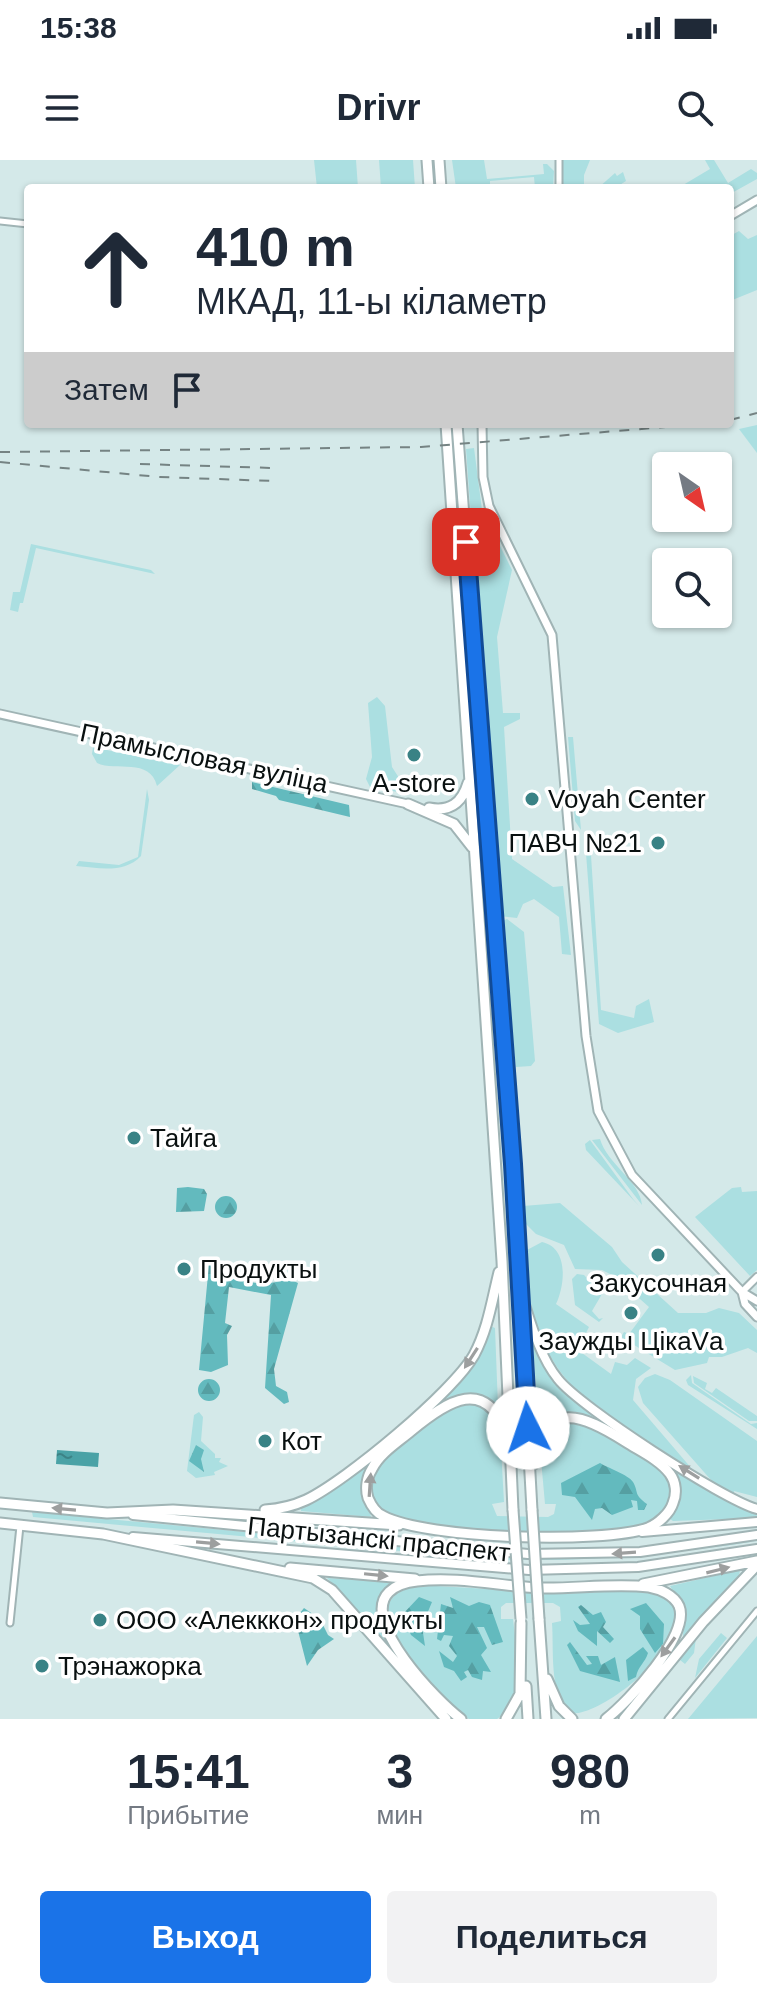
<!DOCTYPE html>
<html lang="ru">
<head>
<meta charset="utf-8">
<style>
  body { margin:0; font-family:Arial,sans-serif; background:#f2f2f3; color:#1f2937; height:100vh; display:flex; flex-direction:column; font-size:30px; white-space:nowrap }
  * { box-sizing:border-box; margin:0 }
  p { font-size:26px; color:#747a83 }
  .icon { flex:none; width:44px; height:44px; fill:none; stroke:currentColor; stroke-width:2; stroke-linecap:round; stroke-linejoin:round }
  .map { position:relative; height:1559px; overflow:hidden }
  .panel { display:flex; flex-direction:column; background:#fff; flex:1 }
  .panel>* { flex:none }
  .guide { position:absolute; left:24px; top:24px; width:710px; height:244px; border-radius:8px; box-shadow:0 2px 6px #0004; background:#fff; color:#1f2937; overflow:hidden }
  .needle { width:52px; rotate:146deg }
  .fabs { position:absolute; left:652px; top:292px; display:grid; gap:16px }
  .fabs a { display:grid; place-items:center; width:80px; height:80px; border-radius:8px; background:#fff; box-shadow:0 2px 6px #0004; font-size:40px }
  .pin { position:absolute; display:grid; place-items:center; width:68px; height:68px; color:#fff; margin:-34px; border-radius:16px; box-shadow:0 4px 12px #0006 }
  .me { position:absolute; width:88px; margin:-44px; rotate:356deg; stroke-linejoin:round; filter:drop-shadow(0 0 6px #0008) }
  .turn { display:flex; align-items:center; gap:28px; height:168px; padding:0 40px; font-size:36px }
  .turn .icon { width:104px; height:104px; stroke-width:2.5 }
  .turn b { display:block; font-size:56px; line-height:68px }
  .then { display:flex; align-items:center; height:76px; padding:0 40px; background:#0003; gap:16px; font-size:30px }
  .eta { display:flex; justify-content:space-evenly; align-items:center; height:136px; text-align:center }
  .eta b { font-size:48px; font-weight:600; line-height:56px }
  .button { display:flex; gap:16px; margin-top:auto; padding:16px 40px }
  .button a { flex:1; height:92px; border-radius:8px; background:#1a73e8; color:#fff; font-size:32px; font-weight:600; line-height:92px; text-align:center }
  .button a+a { background:#f2f2f3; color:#1f2937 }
  .status { display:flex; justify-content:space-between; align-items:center; height:56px; padding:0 40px; background:#fff; direction:ltr }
  .status svg { height:22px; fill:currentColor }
  header { display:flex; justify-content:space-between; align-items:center; height:104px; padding:0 40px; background:#fff; font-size:36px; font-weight:600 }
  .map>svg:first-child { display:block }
  .green { fill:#abdfe1 }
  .forest { fill:url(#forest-firs) }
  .water { fill:url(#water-ripples) }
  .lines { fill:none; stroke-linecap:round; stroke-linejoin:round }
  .minor-casing { stroke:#a0b4b5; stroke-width:9 }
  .tertiary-casing { stroke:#a0b4b5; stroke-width:10 }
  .secondary-casing { stroke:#a0b4b5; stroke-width:11 }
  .primary-casing { stroke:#a0b4b5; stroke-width:12 }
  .trunk-casing { stroke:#a0b4b5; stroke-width:13 }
  .minor { stroke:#fff; stroke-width:5 }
  .tertiary { stroke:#fff; stroke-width:6 }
  .secondary { stroke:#fff; stroke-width:7 }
  .primary { stroke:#fff; stroke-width:8 }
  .trunk { stroke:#fff; stroke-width:9 }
  .rail { stroke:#758383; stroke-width:2; stroke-dasharray:10 10; stroke-linecap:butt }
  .trunk-bridge-casing { stroke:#a0b4b5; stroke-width:13; stroke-linecap:butt }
  .trunk-bridge { stroke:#fff; stroke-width:9 }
  .oneway { fill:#9d9f9f }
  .route-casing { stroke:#114b97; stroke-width:20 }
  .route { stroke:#1a73e8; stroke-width:14 }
  .poi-dot { fill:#398285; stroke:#fff; stroke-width:3 }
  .labels { text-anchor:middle; stroke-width:7; stroke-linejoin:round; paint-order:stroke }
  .street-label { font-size:26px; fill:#091010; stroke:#fff }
  .poi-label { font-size:26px; fill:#091010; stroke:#fff; text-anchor:start }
</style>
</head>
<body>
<div class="status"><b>15:38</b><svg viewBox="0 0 49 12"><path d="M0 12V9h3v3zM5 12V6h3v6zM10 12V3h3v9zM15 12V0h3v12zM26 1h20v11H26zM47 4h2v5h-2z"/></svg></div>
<header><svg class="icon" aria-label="menu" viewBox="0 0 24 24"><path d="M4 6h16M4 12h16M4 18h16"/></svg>Drivr<svg class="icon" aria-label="search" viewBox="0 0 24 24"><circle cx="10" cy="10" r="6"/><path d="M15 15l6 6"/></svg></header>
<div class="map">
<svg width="757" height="1559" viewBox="0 0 757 1559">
  <defs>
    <pattern id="forest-firs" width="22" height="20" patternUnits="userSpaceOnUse" patternTransform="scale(2)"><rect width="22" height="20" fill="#63babe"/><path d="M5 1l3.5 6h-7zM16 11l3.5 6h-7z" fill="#559fa2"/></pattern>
    <pattern id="water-ripples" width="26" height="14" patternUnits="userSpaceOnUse" patternTransform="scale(2)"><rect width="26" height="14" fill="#4aa2a6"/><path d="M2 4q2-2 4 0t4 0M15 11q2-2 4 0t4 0" fill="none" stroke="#3c8386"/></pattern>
  </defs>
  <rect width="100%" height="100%" fill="#d4e9e9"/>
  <path class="green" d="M314,0H356L358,28H317Z
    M379,0H413L415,28H381Z
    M452,0H484L487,19L544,14L543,4H547L554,11L553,28H535L534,17L490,21V28H456Z
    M563,0H590L584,15V28H560Z
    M705,0H714L728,23L751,9L757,13V19L730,34V28H678L710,9Z
    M623,12L626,21L615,28H598L615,13L617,16Z
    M739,71L748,79L757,75V130L730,141V76Z
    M757,265V293L739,269Z
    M474,288L482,350L512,410L497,477L503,553H520V559L504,567L512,699L553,727L563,726L571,795L562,794L559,757L534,739L523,744L517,758L500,756L466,289Z
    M31,384L151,410L155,414L36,388L23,443H20L18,452L10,450L13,432H20Z
    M377,537L385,546L392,607L401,621L398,632L370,627L366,619L372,597L368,543Z
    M568,577H573L581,670L575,661Z
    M93,587L172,604L180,605L157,626C150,597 116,612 97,603L92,594Z
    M147,629L149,640L141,696C124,714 99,708 76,706L79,701L119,705L138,697Z
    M585,680H590L601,850L634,858L636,846L649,839L654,862L618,873L599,864Z
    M507,759L524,772L535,901L531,906L516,907L515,900L500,762Z
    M600,979C607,1004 640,1021 642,1045L592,980Z
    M590,980L633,1039L639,1046L586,990L585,984Z
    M741,1027L742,1032L757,1031V1110L750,1116L695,1057L732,1028Z
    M560,1043L612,1087L622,1102L678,1153H706L719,1148L739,1153L757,1170V1193L748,1188L722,1197H709L707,1203L675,1210L621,1177L624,1172L629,1174L649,1147L614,1116L602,1110L575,1109L564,1085L536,1074L524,1062L523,1046Z
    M542,1082C569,1088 565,1125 556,1144L589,1167L579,1187L582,1193L611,1214L615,1202L627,1205L635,1198L651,1208L636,1219L633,1240L692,1309C622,1265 559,1242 534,1157C529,1137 523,1110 527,1090Z
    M577,1114L584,1115L602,1134L592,1151L599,1159L603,1158L599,1162L575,1145L572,1119Z
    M490,1166L495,1168L498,1247C487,1242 478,1233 464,1234C440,1235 370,1292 364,1315C360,1333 368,1343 371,1357L301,1351V1347L348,1319L439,1240Z
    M533,1186H537L550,1215L577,1243L725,1338L757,1353V1358L673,1361L670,1359L681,1334L674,1310L595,1258L564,1253L542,1269L539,1267Z
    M655,1214L670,1220L757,1281V1337L734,1331V1338L719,1329L643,1243L638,1227L645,1218Z
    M691,1215L692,1223L751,1264L757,1263V1269L688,1225L686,1220Z
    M693,1216L707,1223L705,1229L712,1233L716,1228L757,1256V1261H749L694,1223Z
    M469,1241L486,1247L500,1271L504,1342L492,1344L497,1356L548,1357L554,1354L556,1344H545L540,1288L549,1273L568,1261H585L660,1307C677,1324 674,1349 652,1362C623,1380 416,1373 386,1355C368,1344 367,1325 377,1308C396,1278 436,1252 469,1241Z
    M199,1252L203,1257L201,1281L215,1294V1298H221L219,1302L228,1306L214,1312L215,1315L196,1318L187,1311L194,1255Z
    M32,1352L504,1396L553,1398L757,1381C666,1395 580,1403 488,1399L33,1357Z
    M740,1410L739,1416L622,1559H618L683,1477L684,1449L670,1426Z
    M327,1418L404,1422L379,1442C376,1459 378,1467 387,1483L455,1559Z
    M419,1425L543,1432L644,1430L666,1437L677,1453C674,1463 673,1475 669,1483C658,1506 596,1559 568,1553C549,1530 554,1491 552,1463L561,1461L560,1447L553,1443H506L501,1447V1459H513L518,1501L516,1535L506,1552L497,1559H469L451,1545L393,1480L384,1454C391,1435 399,1429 419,1425Z
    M721,1473L727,1478L695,1518L699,1499Z
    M757,1476V1558L688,1559Z
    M696,1478L694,1493L685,1504L680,1500L648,1539L643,1538Z"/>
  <path class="forest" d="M252,622L349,645L350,657L279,640L276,636L252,629Z
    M188,1027L204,1029L207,1034L204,1051L176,1052L177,1028Z
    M215 1047a11 11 0 1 1 22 0a11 11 0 1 1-22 0Z
    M216,1100L221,1103L219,1113C243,1121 264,1129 287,1118L298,1123L274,1209L276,1226L287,1232L289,1242L284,1244L265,1228L271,1135L229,1127L225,1163L232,1166L227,1175L228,1205L211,1212L199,1210L209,1104Z
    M198 1230a11 11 0 1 1 22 0a11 11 0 1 1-22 0Z
    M196,1285L204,1290L201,1299L204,1312L189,1301Z
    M600,1303C606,1307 629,1315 633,1322C639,1332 633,1334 647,1344L644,1350H638L637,1341L631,1340L633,1347L612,1355L602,1348L595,1349L592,1360L575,1337L562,1335L561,1323Z
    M419,1437L432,1442L422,1466L425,1486L411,1475L402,1455Z
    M450,1437L469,1446L479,1442L490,1445L503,1482L492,1485L484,1467H477L487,1488L481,1495L491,1512L483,1511L482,1520L472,1517L468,1510L464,1512L467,1517L461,1521L454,1511L444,1507L439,1491L453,1502L457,1496L449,1486L453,1476L444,1475L441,1481L437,1479L441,1444L453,1448Z
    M646,1443L664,1464L663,1484L655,1493L640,1469V1456L630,1449Z
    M581,1445L593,1455L601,1452L606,1462L603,1467L614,1479L610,1483L597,1471V1486L578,1471L573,1460L580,1465L590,1464L578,1447Z
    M304,1448L320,1459L328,1475L334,1479L318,1490L307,1506L295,1459Z
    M570,1482L587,1505L592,1504L586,1496H598L601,1505L615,1497L620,1522L580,1511L567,1485Z
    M643,1487L648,1493C645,1503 638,1506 636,1517L628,1521L626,1500Z"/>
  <path class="water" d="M57,1290L99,1293L98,1307L56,1304Z"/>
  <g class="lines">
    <g class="minor-casing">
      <path id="minor" d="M559,28V0
        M0,61L28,64
        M10,1463L20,1366
        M668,1559L757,1451"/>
    </g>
    <g class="tertiary-casing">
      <path id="tertiary" d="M742,1132L757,1117"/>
    </g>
    <g class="secondary-casing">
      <path id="secondary" d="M730,56L757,40
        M482,264L483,317L489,346L552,475L586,876L598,951L632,1015L742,1132L757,1141
        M0,554L408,644
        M742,1132L745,1144L757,1157"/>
    </g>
    <g class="primary-casing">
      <path id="primary" d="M522,1135C531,1163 539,1195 558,1219C580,1247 722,1339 757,1349
        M133,1355L528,1394L640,1392L757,1375
        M642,1372L757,1362
        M133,1377L529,1410L638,1407L757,1389"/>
    </g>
    <g class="trunk-casing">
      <path id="trunk" d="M427,0L429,28
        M439,0L441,28
        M446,264L502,1101L513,1350
        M457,264L513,1004L532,1350
        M408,644L454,664L472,687
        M429,648C450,652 462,643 468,623
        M508,1278C487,1214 447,1241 411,1271C398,1282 380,1293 372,1309C367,1317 365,1328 368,1338C371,1345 376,1353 383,1356C426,1379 602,1384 648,1368C658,1364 670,1353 673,1343C677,1334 676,1322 670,1314C660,1300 640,1291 626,1282C584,1255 545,1237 534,1304
        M0,1343L107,1353L173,1350L399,1365
        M265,1350C279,1349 293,1346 306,1340C346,1321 453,1232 474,1195C488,1169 492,1140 499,1112
        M0,1363L103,1374L313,1418L332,1430L446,1559
        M290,1408L415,1419
        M643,1424L757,1401
        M539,1459L546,1559
        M547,1519L559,1546L572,1559
        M526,1526L528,1559
        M461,1559C437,1541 359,1461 389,1432C396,1425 408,1422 417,1421C456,1416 500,1426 539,1428C575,1429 613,1423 649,1427C660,1429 674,1435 679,1446C691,1475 628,1542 606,1559
        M506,1559L520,1534L521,1463
        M624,1559L703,1462L757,1405"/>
    </g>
    <use href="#minor" class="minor"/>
    <use href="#tertiary" class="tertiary"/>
    <use href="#secondary" class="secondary"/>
    <use href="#primary" class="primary"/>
    <use href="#trunk" class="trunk"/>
    <path class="rail" d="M730,260L757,253
      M0,292L421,287L702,264
      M0,302L159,317L273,321
      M140,304L274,308"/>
    <g class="trunk-bridge-casing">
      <path id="trunk-bridge" d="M513,1350L521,1459
        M532,1350L539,1459"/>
    </g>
    <use href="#trunk-bridge" class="trunk-bridge"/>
  </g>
  <defs><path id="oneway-solid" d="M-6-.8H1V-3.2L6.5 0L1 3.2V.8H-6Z" transform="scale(2)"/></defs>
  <g class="oneway">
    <use href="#oneway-solid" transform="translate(471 1198) rotate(123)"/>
    <use href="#oneway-solid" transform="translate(689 1312) rotate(-148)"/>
    <use href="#oneway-solid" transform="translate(370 1325) rotate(-86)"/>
    <use href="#oneway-solid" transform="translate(64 1349) rotate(-175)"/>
    <use href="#oneway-solid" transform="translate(208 1383) rotate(5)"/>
    <use href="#oneway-solid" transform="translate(624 1393) rotate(176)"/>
    <use href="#oneway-solid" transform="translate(718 1410) rotate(-14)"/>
    <use href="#oneway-solid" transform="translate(376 1415) rotate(6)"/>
    <use href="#oneway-solid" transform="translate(668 1487) rotate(126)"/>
  </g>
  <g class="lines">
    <g class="route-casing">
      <path id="route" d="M466,382L513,1004L528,1268"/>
    </g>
    <use href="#route" class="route"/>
  </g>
  <g class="poi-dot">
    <circle cx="414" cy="595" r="8"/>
    <circle cx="532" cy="639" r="8"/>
    <circle cx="658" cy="683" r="8"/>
    <circle cx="134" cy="978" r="8"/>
    <circle cx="658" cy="1095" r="8"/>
    <circle cx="184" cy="1109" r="8"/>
    <circle cx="631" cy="1153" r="8"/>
    <circle cx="265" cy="1281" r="8"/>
    <circle cx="100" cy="1460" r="8"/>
    <circle cx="42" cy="1506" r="8"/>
  </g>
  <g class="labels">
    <g class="street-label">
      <text transform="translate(204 598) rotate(12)" y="9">Прамысловая вуліца</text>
      <text transform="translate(379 1379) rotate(6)" y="9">Партызанскі праспект</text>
    </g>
    <g class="poi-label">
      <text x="414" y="632" text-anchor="middle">А-store</text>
      <text x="548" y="648">Voyah Center</text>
      <text x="642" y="692" text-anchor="end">ПАВЧ №21</text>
      <text x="150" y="987">Тайга</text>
      <text x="200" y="1118">Продукты</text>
      <text x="658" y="1132" text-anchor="middle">Закусочная</text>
      <text x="631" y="1190" text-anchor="middle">Заужды ЦікаVа</text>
      <text x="281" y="1290">Кот</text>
      <text x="116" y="1469">ООО «Алекккон» продукты</text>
      <text x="58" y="1515">Трэнажорка</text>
    </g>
  </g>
</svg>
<div class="fabs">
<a><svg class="needle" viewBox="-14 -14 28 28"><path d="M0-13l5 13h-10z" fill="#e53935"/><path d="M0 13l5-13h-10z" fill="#747a83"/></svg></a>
<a><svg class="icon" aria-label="search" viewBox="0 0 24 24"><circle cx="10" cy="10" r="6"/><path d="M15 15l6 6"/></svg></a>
</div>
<div class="pin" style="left:466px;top:382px;background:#d93025"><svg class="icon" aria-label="arrive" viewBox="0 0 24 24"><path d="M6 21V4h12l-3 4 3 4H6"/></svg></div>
<svg class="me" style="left:528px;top:1268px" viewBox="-20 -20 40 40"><circle r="19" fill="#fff"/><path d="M0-13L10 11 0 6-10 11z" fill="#1a73e8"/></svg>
<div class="guide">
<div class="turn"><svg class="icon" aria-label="ahead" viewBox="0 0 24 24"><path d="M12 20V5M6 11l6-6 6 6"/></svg><div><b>410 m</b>МКАД, 11-ы кіламетр</div></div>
<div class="then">Затем<svg class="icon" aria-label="arrive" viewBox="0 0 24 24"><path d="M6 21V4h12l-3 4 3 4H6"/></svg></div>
</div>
</div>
<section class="panel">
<div class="eta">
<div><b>15:41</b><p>Прибытие</p></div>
<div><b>3</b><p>мин</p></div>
<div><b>980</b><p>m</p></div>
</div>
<div class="button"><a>Выход</a><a>Поделиться</a></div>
</section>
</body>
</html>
